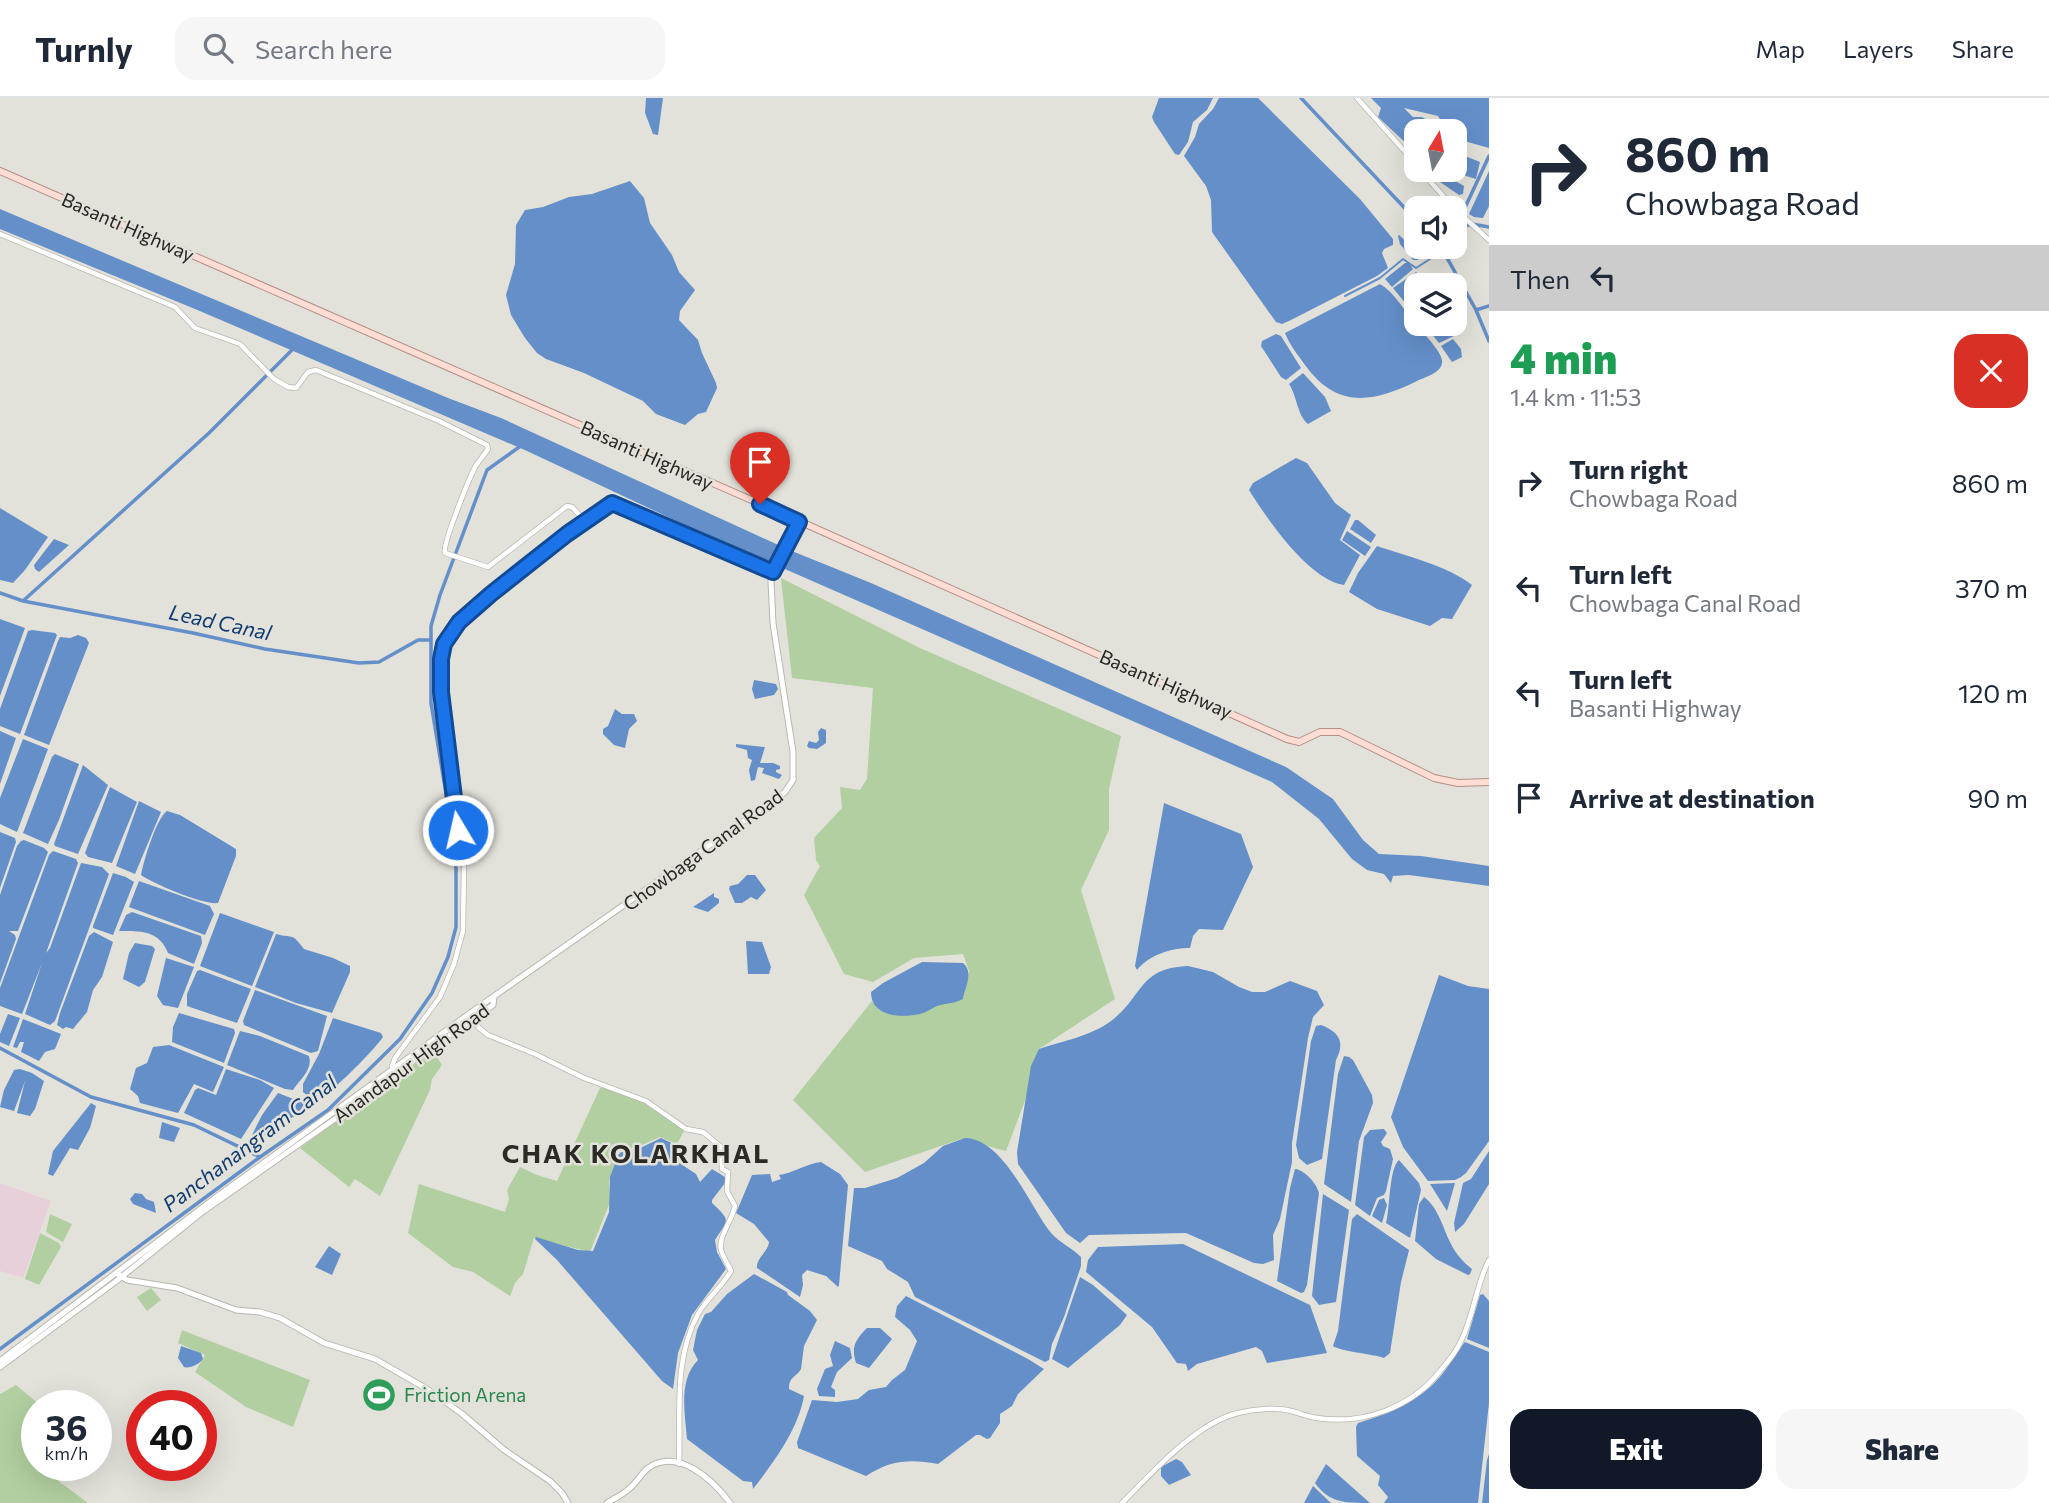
<!DOCTYPE html>
<html lang="en">
<head>
<meta charset="utf-8">
<style>
  body { margin:0; font-family:Commissioner,sans-serif; background:#f6f6f7; color:#1f2937; height:100vh; display:flex; flex-direction:column; font-size:26px; white-space:nowrap }
  * { box-sizing:border-box; margin:0 }
  p { font-size:23px; color:#747a83 }
  .icon { flex:none; width:38px; height:38px; fill:none; stroke:currentColor; stroke-width:2; stroke-linecap:round; stroke-linejoin:round }
  .map { position:relative; flex:1; overflow:hidden }
  .sheet { display:flex; flex-direction:column; background:#fff; width:560px }
  .sheet>* { flex:none }
  .hud { background:#fff; color:#1f2937; overflow:hidden }
  .needle { width:46px; rotate:10deg }
  .buttons { position:absolute; left:1404px; top:21px; display:grid; gap:14px }
  .buttons a { display:grid; place-items:center; width:63px; height:63px; border-radius:14px; background:#fff; box-shadow:0 7px 28px #0002; font-size:35px }
  .speed { position:absolute; left:21px; top:1292px; display:flex; gap:14px; font-size:35px; font-weight:700; text-align:center }
  .speed>* { display:grid; place-content:center; width:91px; height:91px; border-radius:50%; background:#fff; box-shadow:0 7px 28px #0002; line-height:1 }
  .speed small { font-size:18px; font-weight:400 }
  .speed .limit { border:10px solid #d22; background:#fff; color:#111 }
  .pin { position:absolute; display:grid; place-items:center; width:60px; height:60px; color:#fff; margin:-72px -30px; border-radius:50% 50% 50% 0; rotate:-45deg; box-shadow:0 0 7px #0007 }
  .pin .icon { rotate:45deg }
  .me { position:absolute; width:77px; margin:-38px; rotate:351deg; stroke-linejoin:round; filter:drop-shadow(0 0 5px #0008) }
  .turn { display:flex; align-items:center; gap:24px; height:147px; padding:0 21px; font-size:32px }
  .turn .icon { width:91px; height:91px; stroke-width:2.5 }
  .turn b { display:block; font-size:49px; line-height:60px }
  .then { display:flex; align-items:center; height:66px; padding:0 21px; background:#0003; gap:14px; font-size:26px }
  .round { display:grid; place-items:center; flex:none; width:74px; height:74px; border-radius:21px; background:#f6f6f7 }
  .headline { display:flex; align-items:center; justify-content:space-between; height:119px; padding:0 21px }
  h1 { font-size:42px; font-weight:800; line-height:52px; color:#1e9e55 }
  .primary-button { display:flex; gap:14px; margin-top:auto; padding:14px 21px }
  .primary-button a { flex:1; height:80px; border-radius:21px; background:#111827; color:#fff; font-size:28px; font-weight:800; line-height:80px; text-align:center }
  .primary-button a+a { background:#f6f6f7; color:#1f2937 }
  ul { padding:0; list-style:none }
  li { display:flex; align-items:center; gap:21px; height:105px; padding:0 21px }
  li div { flex:1 }
  li b { display:block; font-size:26px }
  li em { font-style:normal }
  header { display:flex; align-items:center; gap:42px; box-sizing:border-box; height:98px; padding:0 35px; background:#fff; border-bottom:2px solid #e0e1e3 }
  header strong { font-size:33px }
  nav { display:flex; gap:38px; margin-inline-start:auto; font-size:24px }
  .search { width:490px; height:63px; background:#f6f6f7; display:flex; align-items:center; gap:18px; box-sizing:border-box; padding:0 24px; border-radius:21px; color:#747a83; font-size:26px }
  main { display:flex; flex:1; min-height:0 }
  .map>svg:first-child { display:block }
  .industrial { fill:#e8d0db }
  .green { fill:#b1cfa0 }
  .water { fill:#648fc9 }
  .lines { fill:none; stroke-linecap:round; stroke-linejoin:round }
  .stream { stroke:#648fc9; stroke-width:2 }
  .canal { stroke:#648fc9; stroke-width:3.5 }
  .tertiary-casing { stroke:#b8b7b0; stroke-width:6 }
  .secondary-casing { stroke:#b8b7b0; stroke-width:7 }
  .primary-casing { stroke:#b38e84; stroke-width:8 }
  .tertiary { stroke:#fff; stroke-width:4.5 }
  .secondary { stroke:#fff; stroke-width:5 }
  .primary { stroke:#ffddd5; stroke-width:6 }
  .route-casing { stroke:#114b97; stroke-width:18 }
  .route { stroke:#1a73e8; stroke-width:12 }
  .labels { text-anchor:middle; stroke-width:5; stroke-linejoin:round; paint-order:stroke }
  .street-label { font-size:19px; fill:#252522; stroke:#e3e2da }
  .leisure-label { font-size:19px; fill:#27864d; stroke:#e3e2da; text-anchor:start }
  .water-label { font-size:21px; font-style:italic; fill:#0f3b70; stroke:#e3e2da }
  .district-label { font-size:26px; font-weight:bold; letter-spacing:2px; fill:#2b2a25; stroke:#e3e2da }
</style>
</head>
<body>
<header>
<strong>Turnly</strong>
<div class="search"><svg class="icon" aria-label="search" viewBox="0 0 24 24"><circle cx="10" cy="10" r="6"/><path d="M15 15l6 6"/></svg>Search here</div>
<nav><a>Map</a><a>Layers</a><a>Share</a></nav>
</header>
<main>
<div class="map">
<svg width="1489" height="1405" viewBox="0 0 1489 1405">
  <rect width="100%" height="100%" fill="#e3e2da"/>
  <path class="industrial" d="M0,1085L51,1103L23,1180L0,1173Z"/>
  <path class="green" d="M781,480L920,550L1121,638L1109,691V732L1081,792L1115,901L1039,951L1026,1000L1006,1053L961,1041L865,1074L793,1002L872,903L879,912L938,907L963,901L969,873L963,856L914,860L873,884L844,876L804,797L820,768L816,762L814,740L842,710L840,689L860,692L867,681L873,590L792,580Z
    M433,953L442,967L432,981L430,992L380,1098L355,1081L349,1089L300,1050Z
    M609,989L646,1002L685,1031L677,1046L660,1039L635,1050L619,1051L609,1083L610,1104L590,1154L534,1140L523,1176L515,1185L510,1198L473,1174L453,1169L408,1135L419,1086L505,1114L509,1101L507,1092L520,1069L537,1077L557,1083L600,990Z
    M50,1116L72,1126L63,1144L46,1134Z
    M40,1135L59,1145L61,1149L39,1187L25,1181Z
    M151,1190L161,1202L147,1213L137,1199Z
    M182,1232L310,1282L293,1329L246,1309L195,1274L205,1257L178,1245Z
    M16,1287L40,1307H37V1367H44L41,1370L88,1405H0V1296Z"/>
  <path class="water" d="M646,0H663L658,37L653,36L645,15Z
    M1159,0H1213L1207,12L1193,24L1188,44L1179,57L1175,56L1154,24L1152,19Z
    M1219,0H1258L1360,101L1393,141V147L1384,151L1382,155L1388,170L1377,178L1291,222L1282,226L1276,224L1212,134L1211,102L1206,88L1184,58L1195,39L1199,26L1213,11Z
    M1371,0H1489V50L1464,43L1460,50L1456,47L1462,34L1459,28L1452,25L1444,33H1439L1441,23L1438,18L1404,10L1413,19H1422L1433,26L1431,33H1416V51L1411,50L1378,19L1381,10Z
    M1460,56L1480,64L1476,81L1466,78L1456,70Z
    M1489,73V108L1483,120L1474,119L1469,116Z
    M1443,76L1464,88L1463,96L1459,97L1440,84Z
    M630,83L644,100L650,125L672,157L679,174L695,192L680,213L679,222L698,242L702,255L716,285L717,290L706,314L698,316L685,327L656,316L643,303L584,275L546,261L537,255L525,240L511,217L506,197L515,166L516,127L525,112L543,109L569,99L592,96Z
    M0,111L448,300L501,320L787,451L871,485L1286,669L1333,701L1363,742L1379,756L1421,758L1489,768V788L1409,777L1393,778L1391,785L1384,776L1367,772L1352,761L1319,721L1272,684L700,434L527,353L195,211L0,131Z
    M1399,137L1420,157L1418,162H1413L1400,146L1398,138Z
    M1405,165H1409L1413,171L1392,189L1385,181Z
    M1416,174L1431,187H1416V218L1393,190Z
    M1380,186C1394,194 1405,213 1415,226C1422,234 1444,255 1442,265C1441,275 1425,279 1417,283C1372,305 1337,311 1305,267C1298,257 1289,246 1285,235Z
    M1424,226H1449L1454,238L1439,245Z
    M1276,236L1281,238L1301,270L1286,282L1281,279L1261,248L1262,243Z
    M1453,241L1461,251L1462,259L1452,264L1441,248Z
    M1303,275L1325,299L1331,313L1308,326C1297,317 1297,298 1289,286Z
    M1296,360L1307,365L1335,405L1351,417L1340,442L1360,457L1344,487C1309,482 1267,421 1249,392L1253,385Z
    M0,410L48,439L25,472L13,485L0,482Z
    M1355,422H1358L1376,437L1371,445L1350,431Z
    M1347,433L1371,449L1365,458L1342,442Z
    M54,441L69,447L39,474L35,471L34,467Z
    M1377,448C1407,458 1448,468 1472,487L1452,521L1442,520L1430,528L1377,511L1349,494L1358,475Z
    M0,521L25,530L0,598Z
    M32,532L55,535L57,537L20,636L0,628V611L28,533Z
    M78,537L86,540L89,545L49,647L24,637L58,543L60,539L70,540Z
    M754,582L776,586L778,591L774,597L755,601L752,591Z
    M615,611L622,616H634L637,623L629,631L625,650L614,647L603,636V631L608,628Z
    M821,630L826,632V645L817,651L809,650L807,648L809,643L816,645L819,642L818,634Z
    M0,633L16,640L0,686Z
    M23,641L48,651L17,734L0,726V700Z
    M736,646L765,649L760,665H773L780,668V671L776,672V674L782,677L779,681L762,675L764,670L758,669L755,682L751,683L749,672L752,662L748,660L747,652L736,649Z
    M55,656L79,666L59,722L48,746L23,735L52,659Z
    M83,667L108,687L78,756L55,748L54,746Z
    M110,689L137,704L112,765L88,759L85,755Z
    M139,703L161,714L135,776L116,768Z
    M1164,705L1241,736L1253,769L1223,832L1199,831L1193,838L1190,850C1171,850 1149,857 1137,872L1135,868Z
    M167,713L180,717L236,751V758L218,805C203,807 154,786 141,777C144,762 156,721 167,713Z
    M0,734L15,740L16,744L0,790Z
    M24,742L44,750L48,754L18,833H9L15,837L16,841L0,885V797L17,748L21,743Z
    M53,753L76,761L78,765L46,855L50,850L81,765L102,769L109,776L55,923L50,927L25,916L42,865L22,916L0,908V890L49,757Z
    M113,775L126,779L134,784L113,837L93,830V828Z
    M747,777H755L766,792L757,802L751,799L742,805H735L729,791L730,788L738,786Z
    M139,783L210,808L214,816L205,837L129,809Z
    M714,795V799L719,801V805L708,814L693,809Z
    M132,814L201,838L202,845L194,866L168,855C159,832 140,833 119,833L126,817Z
    M220,815L274,834L252,888L200,868Z
    M94,834L113,844L102,879L93,892L87,914L73,931L66,929L63,931L57,927L60,915L89,838Z
    M276,836C295,841 291,834 304,851L333,860L350,868V874L332,915L296,905L255,889Z
    M746,843L762,844L771,869L769,876H748Z
    M135,845L152,848L155,851L145,884L139,889L123,881L129,855Z
    M166,860L194,869L178,910L163,907L157,898Z
    M922,864L963,865C974,874 965,889 963,901C956,905 949,905 941,907C934,908 928,914 920,916C901,920 871,919 871,894L883,885Z
    M1188,868L1213,874L1239,889L1252,894H1265L1290,883L1317,893L1324,907L1313,919L1308,940L1292,1045V1064L1280,1121L1273,1137L1274,1162L1263,1166L1254,1165L1186,1135L1089,1137L1080,1145L1066,1135L1018,1066L1017,1054L1031,968L1039,951C1063,943 1091,938 1111,923C1144,898 1138,870 1188,868Z
    M200,872L251,891L237,925L187,908V896L197,873Z
    M1439,877L1468,888L1489,891V1043L1466,1075L1461,1079L1455,1082L1428,1083L1403,1049L1391,1019Z
    M255,892L327,918L318,953L311,955L244,927L243,923Z
    M179,915L234,931L235,935L224,965L172,944L173,929Z
    M8,916L20,920L9,948L0,944V936Z
    M333,920L381,935L383,939C375,951 327,1001 314,1003L303,994V986L319,956Z
    M23,921L61,936L55,951L45,954L39,963L21,954L24,944H20L17,950L13,949Z
    M1321,927C1340,934 1345,945 1336,962L1322,1061L1307,1067L1299,1060L1296,1047L1311,943L1316,928Z
    M240,933L260,938L309,958C313,972 300,981 293,992L285,991L227,967Z
    M169,947L224,969L213,994L194,986L178,1015L140,1005L138,998L130,991L136,970L147,965L153,949Z
    M1344,958L1349,959L1353,962L1372,997L1373,1005L1359,1043L1351,1104L1324,1086L1338,976Z
    M20,971L32,975L44,983L35,1011L30,1018L17,1015L25,983L14,1013L0,1009L4,992L14,972Z
    M226,971L260,982L274,990L241,1041L184,1015L195,992L198,990L216,997Z
    M278,995L296,1002L302,1001L311,1008L262,1038L254,1040L252,1037L262,1017Z
    M91,1005L96,1008L90,1030L78,1052L70,1050L53,1078L48,1076L53,1053Z
    M162,1024L180,1030L174,1044L159,1040Z
    M1384,1031L1387,1035L1381,1044L1383,1048L1390,1051L1393,1061L1386,1093L1384,1097L1377,1100L1370,1118L1355,1107L1364,1039L1370,1032Z
    M661,1040L680,1049L678,1064L696,1076L700,1084L712,1071L725,1079V1085L712,1102V1105C732,1124 728,1121 715,1142L717,1154L726,1171L692,1217L678,1255L673,1291L662,1283L557,1162L535,1141L536,1139L578,1152L593,1153L609,1114L610,1079L618,1057L621,1054L634,1053Z
    M965,1040C1004,1041 1030,1109 1051,1135C1060,1145 1072,1150 1081,1159V1168L1064,1219L1052,1246L1049,1262L1045,1264L915,1199L908,1184L887,1171L882,1163L848,1148L854,1090H865L897,1080L924,1065L943,1048Z
    M1489,1053V1086L1464,1126L1455,1134L1454,1125L1463,1085L1471,1081Z
    M1399,1062L1419,1085L1421,1092L1410,1140L1386,1125C1390,1110 1389,1070 1399,1062Z
    M821,1064L840,1076L848,1087L839,1187L838,1189L826,1178L807,1172L802,1177L803,1187L800,1199L757,1170C756,1160 768,1154 769,1144L754,1126L736,1115L752,1077L770,1076L772,1084L781,1081L779,1077C793,1075 806,1066 821,1064Z
    M1295,1071C1305,1072 1317,1086 1319,1095L1307,1187L1304,1194L1301,1195L1277,1183L1290,1090Z
    M1455,1085L1447,1113L1430,1086Z
    M135,1095L142,1096L146,1101L154,1104L156,1115L133,1106L130,1101Z
    M1323,1096L1349,1112L1336,1204L1319,1207L1312,1198Z
    M1424,1099C1438,1109 1443,1130 1450,1144C1455,1155 1463,1164 1472,1171L1470,1176L1468,1177L1436,1161L1415,1143L1419,1106Z
    M1384,1100L1387,1107L1382,1125L1372,1118L1379,1102Z
    M1357,1116L1409,1152L1401,1184L1390,1255L1384,1260C1373,1256 1339,1253 1333,1248L1338,1233L1352,1121Z
    M1183,1146L1310,1207L1327,1255L1267,1265L1262,1253L1256,1249L1197,1266L1188,1273L1186,1266L1177,1265L1152,1229L1086,1174L1088,1162L1098,1149Z
    M329,1148L341,1156L332,1177L315,1169Z
    M754,1176L787,1194L788,1197L810,1213L817,1222L804,1248L801,1271C796,1280 789,1278 789,1291L804,1298C798,1332 773,1365 753,1391L752,1384L743,1383L687,1341C685,1315 678,1282 698,1262L693,1252L697,1232L705,1216L711,1214L727,1196Z
    M1080,1179L1093,1187L1127,1217L1120,1227L1068,1270L1052,1261Z
    M1483,1196L1489,1203V1250L1467,1241L1480,1197Z
    M906,1198L1028,1261L1044,1271L1018,1296L1012,1308L1000,1316V1325L990,1340L987,1341L980,1337H976L938,1366C909,1361 891,1362 866,1378L798,1350L797,1344L812,1302L837,1304L858,1301L869,1292L886,1289L892,1282L905,1272L917,1243L910,1232L895,1219L897,1208Z
    M867,1230H880L892,1241L869,1270L856,1265C851,1249 855,1242 867,1230Z
    M835,1243L850,1250L852,1260L837,1274L831,1289L835,1292V1299L819,1298L817,1291L825,1271L833,1268L830,1257Z
    M1465,1244L1489,1254V1305L1478,1405H1384L1388,1399L1378,1387L1380,1378L1357,1358L1356,1329L1358,1325C1388,1316 1418,1304 1439,1280C1449,1269 1455,1255 1465,1244Z
    M181,1248L201,1255L203,1261C200,1266 189,1271 184,1269L178,1260Z
    M1489,1356V1405H1482L1487,1362Z
    M1176,1361L1182,1364L1191,1377L1169,1387L1161,1378V1369Z
    M1326,1366L1370,1405C1345,1405 1329,1405 1315,1385Z
    M1313,1388L1331,1405H1304Z"/>
  <g class="lines">
    <path class="stream" d="M1434,158L1442,150
      M1345,198L1380,180L1403,161L1416,170L1430,161"/>
    <path class="canal" d="M1301,0L1416,122
      M1462,116L1489,58
      M1459,119L1458,123L1462,129L1469,127
      M1472,126L1489,129
      M1441,149L1476,212L1489,243
      M1476,212L1489,208
      M0,495L23,503L193,535L265,551L359,565L379,564L418,542H430
      M23,503L209,335L293,251
      M0,950L91,999L194,1027L260,1059
      M0,1251L260,1059L328,1012L400,941L432,895L448,859L456,829V756L431,605V528L440,497L487,372L522,347"/>
    <g class="tertiary-casing">
      <path id="tertiary" d="M1357,0L1416,66
        M1420,72L1454,110
        M1454,110L1489,142
        M0,136L175,209L195,230L240,246L274,281L288,289L296,290L308,274L316,272L439,323L487,347L488,351C484,357 479,363 475,369C469,381 442,447 445,455L488,469L567,408L572,409L585,423
        M470,917L479,930L488,937L535,956L584,980L646,1003L686,1031L703,1034L721,1049L722,1071L728,1074L727,1093L735,1108C732,1123 718,1139 721,1152C723,1159 728,1166 731,1173C722,1189 707,1200 698,1216C673,1262 681,1315 679,1366
        M395,977L392,969L395,960L440,899L454,866L463,833L464,766L451,683L441,594V561L444,546L454,529L491,496L567,436L612,405L773,474
        M1122,1405C1152,1375 1196,1325 1238,1315C1254,1311 1276,1309 1291,1313C1300,1315 1308,1319 1317,1320C1363,1327 1411,1310 1440,1273C1448,1264 1456,1254 1461,1243C1474,1217 1476,1187 1489,1162"/>
    </g>
    <g class="secondary-casing">
      <path id="secondary" d="M450,937L493,907L494,899
        M119,1177L127,1182L177,1190L236,1212L260,1214L280,1220L324,1245L375,1261L427,1291L461,1315L503,1351L550,1383L562,1395L568,1405
        M0,1263L215,1100L480,908L785,694L793,682V654L773,525L771,483L776,467L799,424
        M0,1269L115,1184L201,1115L389,983L419,958
        M607,1405C615,1400 624,1396 630,1390C637,1384 641,1376 648,1370C678,1349 713,1382 730,1405"/>
    </g>
    <g class="primary-casing">
      <path id="primary" d="M0,73L772,411L1287,641L1299,644L1320,634H1340L1434,680L1458,685L1489,684"/>
    </g>
    <use href="#tertiary" class="tertiary"/>
    <use href="#secondary" class="secondary"/>
    <use href="#primary" class="primary"/>
  </g>
  <g class="lines">
    <g class="route-casing">
      <path id="route" d="M458,732L441,594V561L444,546L459,524L491,496L567,436L612,405L773,474L799,424L760,406"/>
    </g>
    <use href="#route" class="route"/>
  </g>
  <defs>
    <g id="stadium-disc" transform="scale(1.75)"><circle r="9.5" fill="#2e9e5b" stroke="#e3e2da"/><path d="M0-5a6.5 5 0 1 0 0 10a6.5 5 0 1 0 0-10ZM-3.5-1.8h7v3.6h-7Z" fill="#fff"/></g>
  </defs>
  <g fill-rule="evenodd">
    <use href="#stadium-disc" x="379" y="1297"/>
  </g>
  <g class="labels">
    <g class="street-label">
      <text transform="translate(128 129) rotate(24)" y="7">Basanti Highway</text>
      <text transform="translate(647 357) rotate(24)" y="7">Basanti Highway</text>
      <text transform="translate(1166 586) rotate(24)" y="7">Basanti Highway</text>
      <text transform="translate(703 752) rotate(-36)" y="7">Chowbaga Canal Road</text>
      <text transform="translate(411 965) rotate(-36)" y="7">Anandapur High Road</text>
    </g>
    <g class="leisure-label">
      <text x="404" y="1304">Friction Arena</text>
    </g>
    <g class="water-label">
      <text transform="translate(220 525) rotate(12)" y="7">Lead Canal</text>
      <text transform="translate(250 1046) rotate(-37)" y="7">Panchanangram Canal</text>
    </g>
    <g class="district-label">
      <text x="636" y="1065">CHAK KOLARKHAL</text>
    </g>
  </g>
</svg>
<div class="buttons">
<a><svg class="needle" viewBox="-14 -14 28 28"><path d="M0-13l5 13h-10z" fill="#e53935"/><path d="M0 13l5-13h-10z" fill="#747a83"/></svg></a>
<a><svg class="icon" aria-label="sound" viewBox="0 0 24 24"><path d="M4 9h4l5-4v14l-5-4H4zM17 9q2 3 0 6"/></svg></a>
<a><svg class="icon" aria-label="layers" viewBox="0 0 24 24"><path d="M12 4l9 5-9 5-9-5zM3 14l9 5 9-5"/></svg></a>
</div>
<div class="speed"><div>36<small>km/h</small></div><div class="limit">40</div></div>
<div class="pin" style="left:760px;top:406px;background:#d93025"><svg class="icon" aria-label="arrive" viewBox="0 0 24 24"><path d="M6 21V4h12l-3 4 3 4H6"/></svg></div>
<svg class="me" style="left:458px;top:732px" viewBox="-20 -20 40 40"><circle r="17" fill="#1a73e8" stroke="#fff" stroke-width="3"/><path d="M0-11L8 9 0 5-8 9z" fill="#fff"/></svg>
</div>
<section class="sheet">
<div class="hud">
<div class="turn"><svg class="icon" aria-label="right" viewBox="0 0 24 24"><path d="M7 20v-9h11M14 6l5 5-5 5"/></svg><div><b>860 m</b>Chowbaga Road</div></div>
<div class="then">Then<svg class="icon" aria-label="left" viewBox="0 0 24 24"><path d="M17 20v-9H6M10 6l-5 5 5 5"/></svg></div>
</div>
<div class="headline"><div><h1>4 min</h1><p>1.4 km · 11:53</p></div><a class="round" style="background:#d93025;color:#fff"><svg class="icon" aria-label="close" viewBox="0 0 24 24"><path d="M6 6l12 12M18 6L6 18"/></svg></a></div>
<ul>
<li><svg class="icon" aria-label="right" viewBox="0 0 24 24"><path d="M7 20v-9h11M14 6l5 5-5 5"/></svg><div><b>Turn right</b><p>Chowbaga Road</p></div><em>860 m</em></li>
<li><svg class="icon" aria-label="left" viewBox="0 0 24 24"><path d="M17 20v-9H6M10 6l-5 5 5 5"/></svg><div><b>Turn left</b><p>Chowbaga Canal Road</p></div><em>370 m</em></li>
<li><svg class="icon" aria-label="left" viewBox="0 0 24 24"><path d="M17 20v-9H6M10 6l-5 5 5 5"/></svg><div><b>Turn left</b><p>Basanti Highway</p></div><em>120 m</em></li>
<li><svg class="icon" aria-label="arrive" viewBox="0 0 24 24"><path d="M6 21V4h12l-3 4 3 4H6"/></svg><div><b>Arrive at destination</b></div><em>90 m</em></li>
</ul>
<div class="primary-button"><a>Exit</a><a>Share</a></div>
</section>
</main>
</body>
</html>
